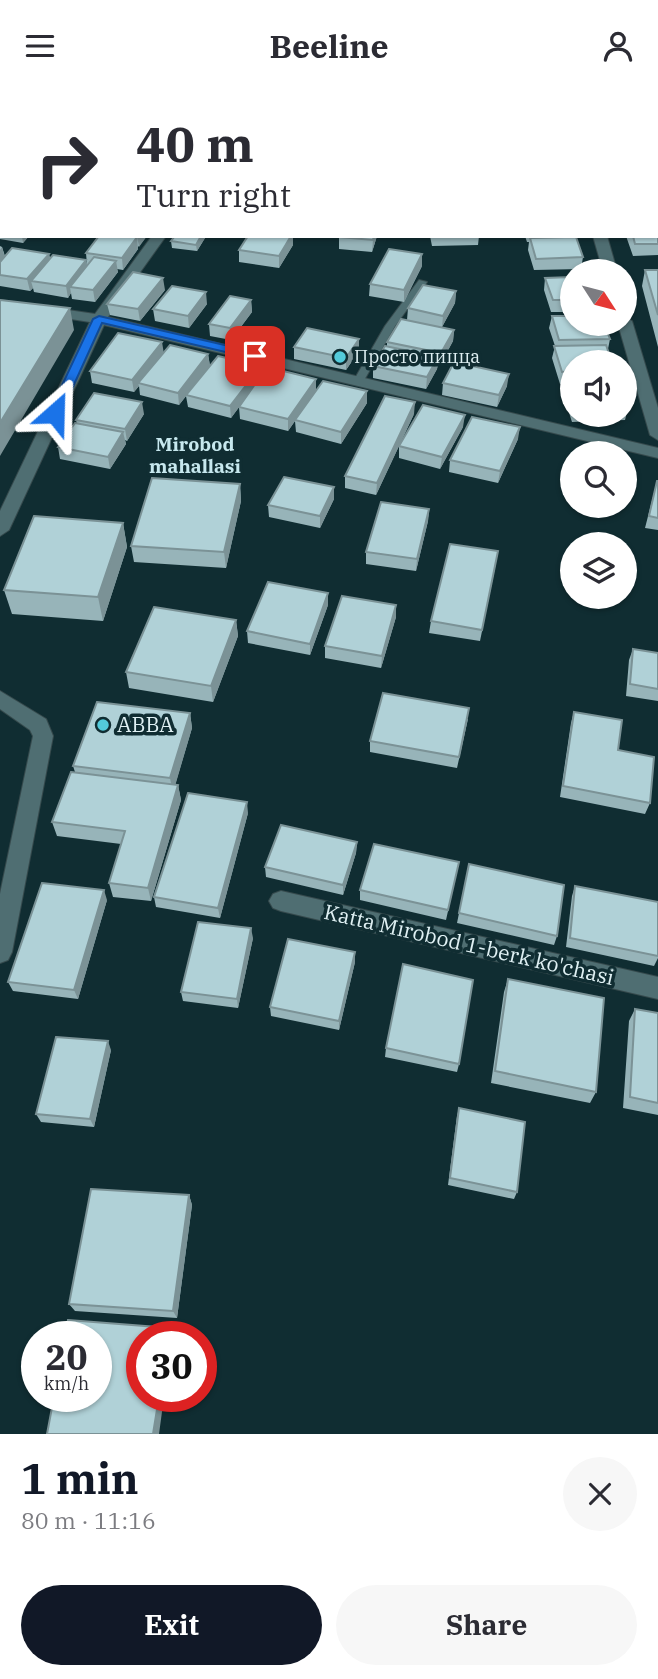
<!DOCTYPE html>
<html lang="en">
<head>
<meta charset="utf-8">
<style>
  body { margin:0; font-family:"IBM Plex Serif",serif; background:#f7f7f7; color:#2b2b33; height:100vh; display:flex; flex-direction:column; font-size:26px; white-space:nowrap }
  * { box-sizing:border-box; margin:0 }
  p { font-size:23px; color:#7c7c81 }
  .icon { flex:none; width:38px; height:38px; fill:none; stroke:currentColor; stroke-width:2; stroke-linecap:round; stroke-linejoin:round }
  .map { position:relative; height:1343px; overflow:hidden }
  .panel { display:flex; flex-direction:column; background:#fff; flex:1 }
  .panel>* { flex:none }
  .hud { position:absolute; left:0px; top:0px; width:658px; height:147px; box-shadow:0 2px 5px #0004; background:#fff; color:#2b2b33; overflow:hidden }
  .needle { width:46px; rotate:126deg }
  .controls { position:absolute; left:560px; top:168px; display:grid; gap:14px }
  .controls a { display:grid; place-items:center; width:77px; height:77px; border-radius:50%; background:#fff; box-shadow:0 2px 5px #0004; font-size:35px }
  .speed { position:absolute; left:21px; top:1230px; display:flex; gap:14px; font-size:35px; font-weight:700; text-align:center }
  .speed>* { display:grid; place-content:center; width:91px; height:91px; border-radius:50%; background:#fff; box-shadow:0 2px 5px #0004; line-height:1 }
  .speed small { font-size:18px; font-weight:400 }
  .speed .limit { border:10px solid #d22; background:#fff; color:#111 }
  .pin { position:absolute; display:grid; place-items:center; width:60px; height:60px; color:#fff; margin:-30px; border-radius:14px; box-shadow:0 4px 10px #0006 }
  .me { position:absolute; width:77px; margin:-38px; rotate:25deg; stroke-linejoin:round; filter:drop-shadow(0 0 5px #0008) }
  .turn { display:flex; align-items:center; gap:24px; height:147px; padding:0 21px; font-size:32px }
  .turn .icon { width:91px; height:91px; stroke-width:2.5 }
  .turn b { display:block; font-size:49px; line-height:60px }
  .round { display:grid; place-items:center; flex:none; width:74px; height:74px; border-radius:37px; background:#f7f7f7 }
  .head { display:flex; align-items:center; justify-content:space-between; height:119px; padding:0 21px }
  h1 { font-size:42px; font-weight:700; line-height:52px; color:#111827 }
  .button { display:flex; gap:14px; margin-top:auto; padding:14px 21px }
  .button a { flex:1; height:80px; border-radius:42px; background:#111827; color:#fff; font-size:28px; font-weight:700; line-height:80px; text-align:center }
  .button a+a { background:#f7f7f7; color:#2b2b33 }
  header { display:flex; justify-content:space-between; align-items:center; height:91px; padding:0 21px; background:#fff; font-size:32px; font-weight:700 }
  .map>svg:first-child { display:block }
  .lines { fill:none; stroke-linecap:round; stroke-linejoin:round }
  .lane-casing { stroke:#364a4d; stroke-width:2 }
  .street-casing { stroke:#364a4d; stroke-width:2 }
  .lane { fill:#4f6e72; fill-rule:evenodd }
  .street { fill:#4f6e72; fill-rule:evenodd }
  .wall { fill:#97b4b9 }
  .shaded-wall { fill:#7b9296 }
  .building { fill:#b0d1d7; stroke:#7b9296; stroke-width:2 }
  .route { fill:#1a73e8; stroke:#114b97; stroke-width:2 }
  .poi-dot { fill:#53cbdb; stroke:#102d32; stroke-width:2.5 }
  .labels { text-anchor:middle; stroke-width:7; stroke-linejoin:round; paint-order:stroke }
  .far-poi-label { font-size:18px; fill:#dff0f3; stroke:#102d32; text-anchor:start }
  .far-neighbourhood-label { font-size:19px; font-weight:bold; fill:#c7e8ee; stroke:#102d32 }
  .poi-label { font-size:21px; fill:#dff0f3; stroke:#102d32; text-anchor:start }
  .street-label { font-size:21px; fill:#dff0f3; stroke:#102d32 }
</style>
</head>
<body>
<header><svg class="icon" aria-label="menu" viewBox="0 0 24 24"><path d="M4 6h16M4 12h16M4 18h16"/></svg>Beeline<svg class="icon" aria-label="person" viewBox="0 0 24 24"><circle cx="12" cy="8" r="4"/><path d="M4 21q1-7 8-7t8 7"/></svg></header>
<div class="map">
<svg width="658" height="1343" viewBox="0 0 658 1343">
  <rect width="100%" height="100%" fill="#102d32"/>
  <g class="lines">
    <g class="lane-casing">
      <path id="lane" d="M419,189L427,191L395,235L363,291H355L354,289L385,235Z"/>
    </g>
    <g class="street-casing">
      <path id="street" d="M89,0H118L119,2H91Z
        M523,0H535L536,2H524Z
        M152,145H166L108,226L658,357V367L104,234L9,439L0,445V420L90,231L0,217V209L95,223Z
        M593,145H607L617,180H603Z
        M625,226L632,230L658,317V349L650,344L618,233H625Z
        M0,600L46,628L53,645L12,861L8,869L0,872V803L33,645L30,639L0,618Z
        M281,800L658,886V908L281,820L273,817L269,810L273,803Z"/>
    </g>
    <use href="#lane" class="lane"/>
    <use href="#street" class="street"/>
  </g>
  <path class="wall" d="M232,0H274L273,2H233Z
    M651,0H658V54H656V2H651Z
    M2,2V17H0V3Z
    M2,25V54H0V27Z
    M656,103H658V164L633,165L626,145H656Z
    M2,105V145H29L23,152L0,148V106Z
    M99,145H147L138,156V158L123,179L117,178L118,181L95,211L72,208L71,202L68,207L34,201L33,197L30,200L0,195V155L2,156L5,165L49,163L50,167L86,169L87,174L86,162Z
    M248,145H293V154L279,177L239,171V159Z
    M339,145H377L372,161L339,158Z
    M430,145H479L478,154L432,155Z
    M525,145H573L583,166L581,178L534,179L528,159L529,151H527Z
    M205,147L197,160L172,157L171,150Z
    M422,175L404,211L369,205L370,193Z
    M645,179H658V256L642,195Z
    M572,186V221H551L544,199L545,187Z
    M165,199L140,230L110,224L107,213Z
    M456,200L455,212L442,236L454,239L453,250L440,274H438L437,278L426,298L373,287V275L387,255V251L407,229L408,217Z
    M251,209L252,221L231,249L210,245L209,233Z
    M207,213L189,237L155,230L153,218Z
    M552,225L610,248L608,258L572,271V324H625V307L628,317L625,329L572,331L563,303L566,292L560,293L552,267L555,255L549,237Z
    M359,248V260L346,279L294,268V256Z
    M164,262L208,263L210,275H261V285L316,299L367,300V312L341,353L296,341L295,330L288,340L240,328L239,316L231,327L188,316L186,305L179,314L140,304L139,295L134,301L92,292L90,280Z
    M443,292L507,295L497,316L442,304Z
    M144,323L127,350L125,349L126,353L110,378L60,368L58,356L77,333L76,329Z
    M414,323L376,404L345,397V385Z
    M463,336L440,378L399,367V355Z
    M518,348L498,392L449,381L450,369Z
    M657,390H658V439L645,437Z
    M240,393L241,410L226,477L134,471L131,455Z
    M334,396V408L320,437L269,426L268,414Z
    M429,418L428,430L416,480L366,473V461Z
    M123,432L127,456L103,530L12,523L4,499Z
    M496,472L480,550L429,542L431,530Z
    M328,514L310,564L248,552L247,540Z
    M396,514V526L381,577L325,567V555Z
    M236,529L238,545L213,611L129,597L126,581Z
    M633,558L658,562V610L626,605L629,569Z
    M574,621L618,659L650,712L645,723L560,706L571,632Z
    M190,622L192,637L175,694H178L181,709L151,810L113,806L109,792L121,753L57,745L52,731L75,681L73,675Z
    M468,628L457,677L370,661V650Z
    M248,722L220,827L156,816L154,806Z
    M357,751L356,762L343,804L266,786L265,776Z
    M459,771L446,829L360,809V799Z
    M469,773L557,845L554,854L457,832Z
    M575,795L658,811V867L654,875L566,856L572,805Z
    M107,809L78,908L13,900L8,891Z
    M253,847L238,917L183,910L181,901Z
    M355,871L339,939L271,925L270,916Z
    M508,888L596,1001L590,1012L491,992L504,901Z
    M635,918L658,922V1024L623,1017L629,930Z
    M386,957L459,973L457,981L385,966Z
    M111,959L94,1036L41,1031L36,1023Z
    M459,1017L517,1101L514,1108L448,1094L457,1025Z
    M189,1104L192,1114L177,1227L75,1220L69,1213Z"/>
  <path class="shaded-wall" d="M22,145H29L23,152Z
    M137,145H147L139,156Z
    M201,145H205V147L197,160L196,154Z
    M291,145H293V154L279,177V165Z
    M374,145H377L372,161L373,149Z
    M137,146L138,158L123,179L122,167Z
    M2,156L5,167L0,174V159Z
    M49,163L51,175L31,190L33,197L30,200L27,188Z
    M422,163V175L404,211V199Z
    M86,169L88,180L70,196L71,202L68,207L66,195Z
    M116,170L118,181L95,211L93,199Z
    M163,187L165,199L140,230L138,218Z
    M456,200L455,212L442,236L443,225Z
    M206,201L207,213L189,237L188,225Z
    M251,209L252,221L231,249L230,237Z
    M70,217L74,239L0,365V332Z
    M454,239L453,250L440,274L441,262Z
    M359,248V260L346,279V267Z
    M162,251L164,263L138,292L139,295L134,301L132,289Z
    M208,263L210,275L179,314L178,302Z
    M438,266L437,278L426,298L427,286Z
    M261,275V287L231,327L230,315Z
    M509,283L507,295L497,316L499,304Z
    M316,288V300L288,340V328Z
    M367,300V312L341,353V341Z
    M142,311L144,323L127,350L125,338Z
    M415,311L414,323L376,404L377,392Z
    M465,324L463,336L440,378L442,366Z
    M520,336L518,348L498,392L500,380Z
    M123,341L126,353L110,378L108,366Z
    M240,393L241,410L226,477L224,461Z
    M334,396V408L320,437V425Z
    M429,418L428,430L416,480L417,468Z
    M123,432L127,456L103,530L98,506Z
    M328,502V514L310,564V553Z
    M396,514V526L381,577L382,565Z
    M236,529L238,545L213,611L211,595Z
    M190,622L192,637L173,702L170,687Z
    M178,694L181,709L151,810L148,797Z
    M247,711L248,722L220,827L218,817Z
    M357,751L356,762L343,804V794Z
    M104,799L107,809L78,908L74,899Z
    M251,837L253,847L238,917L237,908Z
    M355,861V871L339,939V930Z
    M108,950L111,959L94,1036L90,1028Z
    M189,1104L192,1114L177,1227L173,1220Z
    M170,1237L174,1244V1246H169Z
    M159,1306H164L159,1343H153Z"/>
  <path class="building" d="M4,0H34L32,2H2V7H0V3Z
    M43,0H69L67,2H41Z
    M376,0H416V2H376Z
    M481,0H508L491,2H482Z
    M578,0H625L626,2H578Z
    M653,0H658V11L656,7V2H654Z
    M656,18H658V43H656Z
    M2,25V43H0V27Z
    M656,103H658V119H656Z
    M2,105V137H0V106Z
    M656,125H658V153H635L633,145H656Z
    M99,145H131L137,146L122,167L86,162Z
    M175,145H201L196,154L171,150Z
    M248,145H291L279,165L239,159Z
    M339,145H374L373,149L339,146Z
    M576,146L583,166L536,168L530,147Z
    M12,157L49,163L27,188L0,184V171Z
    M389,158L422,163L404,199L370,193Z
    M53,164L86,169L66,195L31,190Z
    M94,166L116,170L93,199L70,196Z
    M645,179H658V224Z
    M133,181L163,187L138,218L107,213Z
    M572,186V209H553L545,187Z
    M423,194L456,200L443,225L408,217Z
    M172,195L206,201L188,225L153,218Z
    M230,205L251,209L230,237L209,233Z
    M0,209L70,217L0,332Z
    M552,225H572V233H604L610,248L559,249Z
    M401,228L454,239L441,262L387,251Z
    M307,237L359,248L346,267L294,256Z
    M118,242L162,251L132,289L90,280Z
    M170,254L208,263L178,302L138,292Z
    M606,254L612,271H572V280L562,281L554,255Z
    M385,255L438,266L427,286L373,275Z
    M218,265L261,275L230,315L186,304Z
    M454,271L509,283L499,304L443,292Z
    M267,276L316,288L288,328L239,316Z
    M323,290L367,300L341,341L295,329Z
    M566,291H572V312Z
    M94,302L142,311L125,338L76,329Z
    M385,305L415,311L377,392L345,385Z
    M625,307L628,317H625Z
    M423,314L465,324L442,366L399,355Z
    M472,326L520,336L500,380L450,369Z
    M75,332L123,341L108,366L58,356Z
    M284,386L334,396L320,425L268,414Z
    M152,387L240,393L224,461L131,455Z
    M657,390H658V427L649,425Z
    M381,411L429,418L417,468L366,461Z
    M34,425L123,432L98,506L4,499Z
    M450,453L498,460L482,539L431,530Z
    M268,491L328,502L310,553L247,540Z
    M342,505L396,514L382,565L325,555Z
    M154,516L236,529L211,595L126,581Z
    M633,558L658,562V598L630,593Z
    M383,602L469,617L459,666L370,650Z
    M97,611L190,622L170,687L73,675Z
    M574,621L622,629L618,659L654,666L650,712L563,695Z
    M71,681L178,694L148,797L109,792L125,740L52,731Z
    M188,702L247,711L218,817L154,806Z
    M281,734L357,751L343,794L265,776Z
    M374,753L459,771L448,819L360,799Z
    M469,773L564,794L557,845L459,822Z
    M42,792L104,799L74,899L8,891Z
    M575,795L658,811V865L570,847Z
    M198,831L251,837L237,908L181,901Z
    M288,848L355,861L339,930L270,916Z
    M403,873L473,889L459,973L386,957Z
    M508,888L604,907L596,1001L495,980Z
    M635,918L658,922V1012L630,1006Z
    M56,946L108,950L90,1028L36,1023Z
    M459,1017L525,1031L517,1101L450,1087Z
    M91,1098L189,1104L173,1220L69,1213Z
    M68,1229L170,1237L169,1246H142V1306H159L153,1343H47L54,1306H96V1246H65Z"/>
  <path class="route" d="M99,225L255,261L261,265L255,268L102,232L61,322L51,324L49,322L93,228Z"/>
  <g class="poi-dot">
    <circle cx="340" cy="266" r="7"/>
    <circle cx="103" cy="634" r="7"/>
  </g>
  <g class="labels">
    <g class="far-poi-label">
      <text x="354" y="272">Просто пицца</text>
    </g>
    <g class="far-neighbourhood-label">
      <text x="195" y="360">Mirobod<tspan x="195" dy="22">mahallasi</tspan></text>
    </g>
    <g class="poi-label">
      <text x="117" y="641">ABBA</text>
    </g>
    <g class="street-label">
      <text transform="translate(469 854) rotate(13)" y="7">Katta Mirobod 1-berk ko'chasi</text>
    </g>
  </g>
</svg>
<div class="controls">
<a><svg class="needle" viewBox="-14 -14 28 28"><path d="M0-13l5 13h-10z" fill="#e53935"/><path d="M0 13l5-13h-10z" fill="#7c7c81"/></svg></a>
<a><svg class="icon" aria-label="sound" viewBox="0 0 24 24"><path d="M4 9h4l5-4v14l-5-4H4zM17 9q2 3 0 6"/></svg></a>
<a><svg class="icon" aria-label="search" viewBox="0 0 24 24"><circle cx="10" cy="10" r="6"/><path d="M15 15l6 6"/></svg></a>
<a><svg class="icon" aria-label="layers" viewBox="0 0 24 24"><path d="M12 4l9 5-9 5-9-5zM3 14l9 5 9-5"/></svg></a>
</div>
<div class="speed"><div>20<small>km/h</small></div><div class="limit">30</div></div>
<div class="pin" style="left:255px;top:265px;background:#d93025"><svg class="icon" aria-label="arrive" viewBox="0 0 24 24"><path d="M6 21V4h12l-3 4 3 4H6"/></svg></div>
<svg class="me" style="left:55px;top:322px" viewBox="-20 -20 40 40"><path d="M0-17L14 15 0 8-14 15z" fill="#1a73e8" stroke="#fff" stroke-width="4"/></svg>
<div class="hud">
<div class="turn"><svg class="icon" aria-label="right" viewBox="0 0 24 24"><path d="M7 20v-9h11M14 6l5 5-5 5"/></svg><div><b>40 m</b>Turn right</div></div>
</div>
</div>
<section class="panel">
<div class="head"><div><h1>1 min</h1><p>80 m · 11:16</p></div><a class="round"><svg class="icon" aria-label="close" viewBox="0 0 24 24"><path d="M6 6l12 12M18 6L6 18"/></svg></a></div>
<div class="button"><a>Exit</a><a>Share</a></div>
</section>
</body>
</html>
